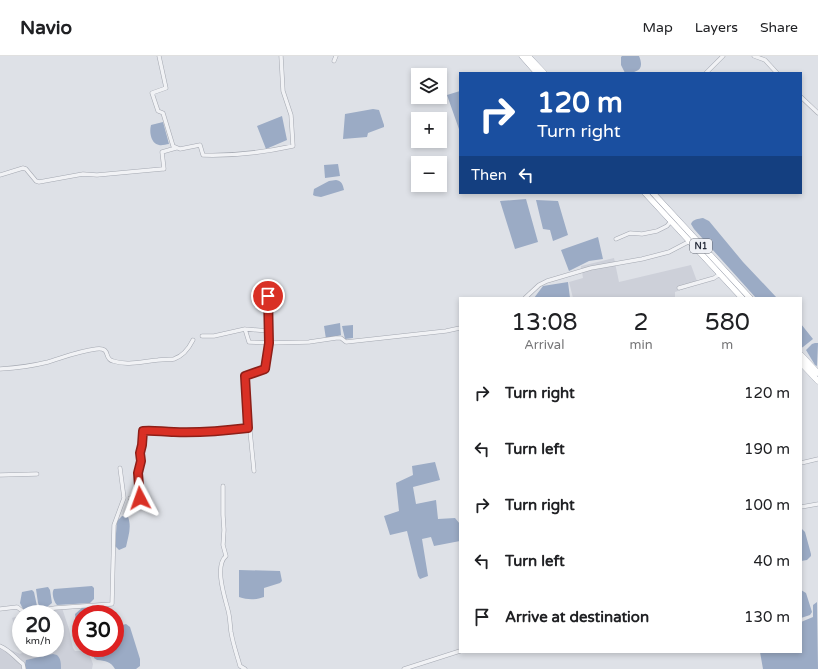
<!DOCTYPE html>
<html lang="en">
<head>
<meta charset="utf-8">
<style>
  body { margin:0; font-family:"Varela Round",sans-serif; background:#f6f6f6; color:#202124; height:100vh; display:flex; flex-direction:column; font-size:15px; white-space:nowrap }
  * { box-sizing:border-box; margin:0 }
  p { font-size:13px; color:#757577 }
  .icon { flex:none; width:22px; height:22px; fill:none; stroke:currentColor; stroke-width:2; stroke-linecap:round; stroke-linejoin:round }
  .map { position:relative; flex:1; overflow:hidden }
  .sheet { position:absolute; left:459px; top:241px; width:343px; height:356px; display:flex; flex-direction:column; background:#fff; border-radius:0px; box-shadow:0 2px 6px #0003 }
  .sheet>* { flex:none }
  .guide { position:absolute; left:459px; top:16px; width:343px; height:122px; border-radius:0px; box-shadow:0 2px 6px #0003; background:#1a4fa0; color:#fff; overflow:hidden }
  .controls { position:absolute; left:411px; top:12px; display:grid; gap:8px }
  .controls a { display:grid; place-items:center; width:36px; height:36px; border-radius:0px; background:#fff; box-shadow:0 2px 6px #0003; font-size:20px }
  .speed { position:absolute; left:12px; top:549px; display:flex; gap:8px; font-size:20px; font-weight:700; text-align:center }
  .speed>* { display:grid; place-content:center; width:52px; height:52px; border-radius:50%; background:#fff; box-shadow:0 2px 6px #0003; line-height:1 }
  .speed small { font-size:10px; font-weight:400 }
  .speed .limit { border:6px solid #d22; background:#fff; color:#111 }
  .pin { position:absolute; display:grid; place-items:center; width:34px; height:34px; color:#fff; margin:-17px; border:2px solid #fff; border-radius:50%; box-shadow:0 1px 4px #0007 }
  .me { position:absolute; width:44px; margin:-22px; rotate:356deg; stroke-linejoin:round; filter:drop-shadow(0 0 3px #0008) }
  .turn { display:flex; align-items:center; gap:14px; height:84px; padding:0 12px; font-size:18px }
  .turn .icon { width:52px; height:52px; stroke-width:2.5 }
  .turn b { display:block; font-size:28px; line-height:34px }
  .then { display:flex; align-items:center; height:38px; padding:0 12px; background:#0003; gap:8px; font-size:15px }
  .eta { display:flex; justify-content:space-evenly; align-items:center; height:68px; text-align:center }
  .eta b { font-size:24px; font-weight:600; line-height:28px }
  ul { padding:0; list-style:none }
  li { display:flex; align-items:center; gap:12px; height:56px; padding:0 12px }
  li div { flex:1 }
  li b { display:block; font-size:15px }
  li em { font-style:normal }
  header { display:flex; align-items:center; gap:24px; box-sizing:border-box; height:56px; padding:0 20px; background:#fff; border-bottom:1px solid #e0e0e0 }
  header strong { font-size:19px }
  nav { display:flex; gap:22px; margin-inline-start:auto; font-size:14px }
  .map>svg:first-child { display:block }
  .built { fill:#cdd0d9 }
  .water { fill:#9babc5 }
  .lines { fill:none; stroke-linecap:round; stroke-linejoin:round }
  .minor-casing { stroke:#a4a8b1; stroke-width:4.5 }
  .highway-casing { stroke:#878d9c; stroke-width:6 }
  .minor { stroke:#f1f2f5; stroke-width:3.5 }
  .highway { stroke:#fff; stroke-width:5.5 }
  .route-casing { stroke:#8d1f18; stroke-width:10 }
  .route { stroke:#d93025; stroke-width:7 }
  .labels { text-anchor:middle; stroke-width:3.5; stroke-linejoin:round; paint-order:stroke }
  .shield { fill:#eef0f5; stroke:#636874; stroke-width:1 }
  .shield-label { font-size:9px; font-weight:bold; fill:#282e3d }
</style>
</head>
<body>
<header>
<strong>Navio</strong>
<nav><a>Map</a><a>Layers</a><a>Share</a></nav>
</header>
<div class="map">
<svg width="818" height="613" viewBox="0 0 818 613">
  <rect width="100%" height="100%" fill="#dee1e7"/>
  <path class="built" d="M614,202L619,226L691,209L698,228L675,236V242H573L569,226L583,222L581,210Z
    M62,552L69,573L73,592L75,595H84L89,597L93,608L92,613H0V589L20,598L24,596L23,592H55V558H26Z
    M21,559V584L18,581L12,562Z"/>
  <path class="water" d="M622,0H639C645,14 637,17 625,17L621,9V1Z
    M460,35V76L447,39Z
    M373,53L379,54L384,69V71L368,77L367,81L343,83L345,58Z
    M282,60L287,84L266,93L257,70Z
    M163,66L169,88C166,88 162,90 159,89C151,88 149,76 151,69Z
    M338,108L340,120L325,122L324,109Z
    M336,124C342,125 343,129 344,134L321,141L315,140L313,139L314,133L329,125Z
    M526,143L538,186L515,193L500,145Z
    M536,144L558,145L568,179L553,185L550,174L543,173Z
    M703,162L709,165L743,206L777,242H756L694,173L691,168C693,163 698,163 703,162Z
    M598,181L603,203L589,205L569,215L561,194Z
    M568,226L570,242H534L543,230Z
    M340,267L341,279L326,283L324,270Z
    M801,268L813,283L803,291L801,292Z
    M353,269V282L345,283L342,270Z
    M815,287H818L817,310L815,309L806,294L812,288Z
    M435,406L440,424L413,431L416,448L436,444L438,463L455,462L460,468V485L434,490L431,481L422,483L428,520L420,523L418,520L407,475L390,479L384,460L399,455L396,427L413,419L412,410Z
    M122,460L128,461C132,471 128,481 126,491L119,494L115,490L117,465Z
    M801,472L805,476L811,498V500L807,504L801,505Z
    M239,514L280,515L282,525L280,527L264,532V541C255,544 248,544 239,541Z
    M92,530L94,532V543L90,547L57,549C54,546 51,537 54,533Z
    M48,531L50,534L52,547L47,551L40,552L38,547L36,533Z
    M32,534L34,536L37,550L34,554L24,555L20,547L22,536Z
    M801,534L806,537L812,556L810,559L801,562Z
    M817,546L818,613H763L760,596H801V566L813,561V549Z
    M83,551C92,551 101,550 107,558H81V572L76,566L75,558Z
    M126,568L130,571L140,603V610L136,613H115C110,605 106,605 97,604L94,602L93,592H115V571Z
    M53,598L57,599C61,603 61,607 61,613H25V609L26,604Z"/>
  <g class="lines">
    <g class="minor-casing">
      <path id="minor" d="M159,0L166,32L152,37L158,55L163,57L173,90L180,93L200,89L203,99C235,100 261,97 293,90L291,59L283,35L281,0
        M754,0L765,4L777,17
        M334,5L336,0
        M706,17L723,0
        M801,41L818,57
        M0,119L23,112L26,113L36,125L39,126L83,118L97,119L162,113H164L162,96L176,92
        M616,183L630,177L642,178L657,175L667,170L671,165
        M679,232L714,222L720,218
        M525,242L539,229L547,225L591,212L642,203L669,196L690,185
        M245,273L269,275
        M202,280H214L245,273L249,286L269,287L309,286L336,282H341L346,286L446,275L460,272
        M0,313C16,312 32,310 48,306C64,301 79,295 96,293C112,291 103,303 113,305C127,310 144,305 158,304C163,303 169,304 174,303C183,300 189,292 193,284
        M801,407L818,403
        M254,415L250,375L248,372L245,320L265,313L269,287L268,241
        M0,419L37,418
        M223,430V459L224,474L223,489L226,500C214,510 225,542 228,554C230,561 230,569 231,576C233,588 237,599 240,610L245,613
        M130,442H140L138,417L141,405L140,397L142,389L143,375C155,374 162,376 174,376C199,377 223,375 248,372
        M801,451L818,448
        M0,553L17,551L25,557L55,552L112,548L114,469L124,442L120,412
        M0,590C10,594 15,602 23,608L24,613
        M404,613L460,595"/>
    </g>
    <g class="highway-casing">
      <path id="highway" d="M522,0L537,17
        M528,0L544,17
        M645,137L742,242
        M653,137L750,242
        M801,299L818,317
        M801,307L818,325"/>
    </g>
    <use href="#minor" class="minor"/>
    <use href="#highway" class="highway"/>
  </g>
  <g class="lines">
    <g class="route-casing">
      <path id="route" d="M140,442L138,417L141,405L140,397L142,389L143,375C154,374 163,376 174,376C199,377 223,375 248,372L245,320L265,313L269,287L268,240"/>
    </g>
    <use href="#route" class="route"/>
  </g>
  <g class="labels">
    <rect class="shield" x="690" y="183" width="22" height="14" rx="3"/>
    <g class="shield-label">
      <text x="701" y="193">N1</text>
    </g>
  </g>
</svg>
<div class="controls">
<a><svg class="icon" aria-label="layers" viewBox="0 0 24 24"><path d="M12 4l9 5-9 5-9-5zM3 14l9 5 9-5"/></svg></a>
<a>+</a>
<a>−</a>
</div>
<div class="speed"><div>20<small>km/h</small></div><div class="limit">30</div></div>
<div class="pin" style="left:268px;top:240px;background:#d93025"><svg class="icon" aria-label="arrive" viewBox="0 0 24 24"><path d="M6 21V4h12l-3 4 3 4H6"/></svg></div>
<svg class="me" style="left:140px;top:442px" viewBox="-20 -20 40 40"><path d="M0-17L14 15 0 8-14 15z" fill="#d93025" stroke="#fff" stroke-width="4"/></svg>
<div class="guide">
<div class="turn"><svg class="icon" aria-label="right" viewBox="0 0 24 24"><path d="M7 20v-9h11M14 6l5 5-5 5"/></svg><div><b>120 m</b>Turn right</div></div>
<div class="then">Then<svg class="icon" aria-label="left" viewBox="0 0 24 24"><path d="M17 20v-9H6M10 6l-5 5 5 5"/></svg></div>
</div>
<section class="sheet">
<div class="eta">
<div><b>13:08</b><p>Arrival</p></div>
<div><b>2</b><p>min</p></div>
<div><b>580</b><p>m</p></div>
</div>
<ul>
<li><svg class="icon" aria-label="right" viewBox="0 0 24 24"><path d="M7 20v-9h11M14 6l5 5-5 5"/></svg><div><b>Turn right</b></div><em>120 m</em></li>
<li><svg class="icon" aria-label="left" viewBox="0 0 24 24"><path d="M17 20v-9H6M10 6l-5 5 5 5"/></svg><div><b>Turn left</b></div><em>190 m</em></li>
<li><svg class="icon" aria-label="right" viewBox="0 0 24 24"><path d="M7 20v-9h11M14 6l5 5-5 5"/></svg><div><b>Turn right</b></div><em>100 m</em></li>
<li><svg class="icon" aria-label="left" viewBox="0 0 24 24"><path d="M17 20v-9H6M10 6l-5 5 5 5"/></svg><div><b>Turn left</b></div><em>40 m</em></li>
<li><svg class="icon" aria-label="arrive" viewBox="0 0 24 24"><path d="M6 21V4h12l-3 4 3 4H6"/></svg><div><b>Arrive at destination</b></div><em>130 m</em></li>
</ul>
</section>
</div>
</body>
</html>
